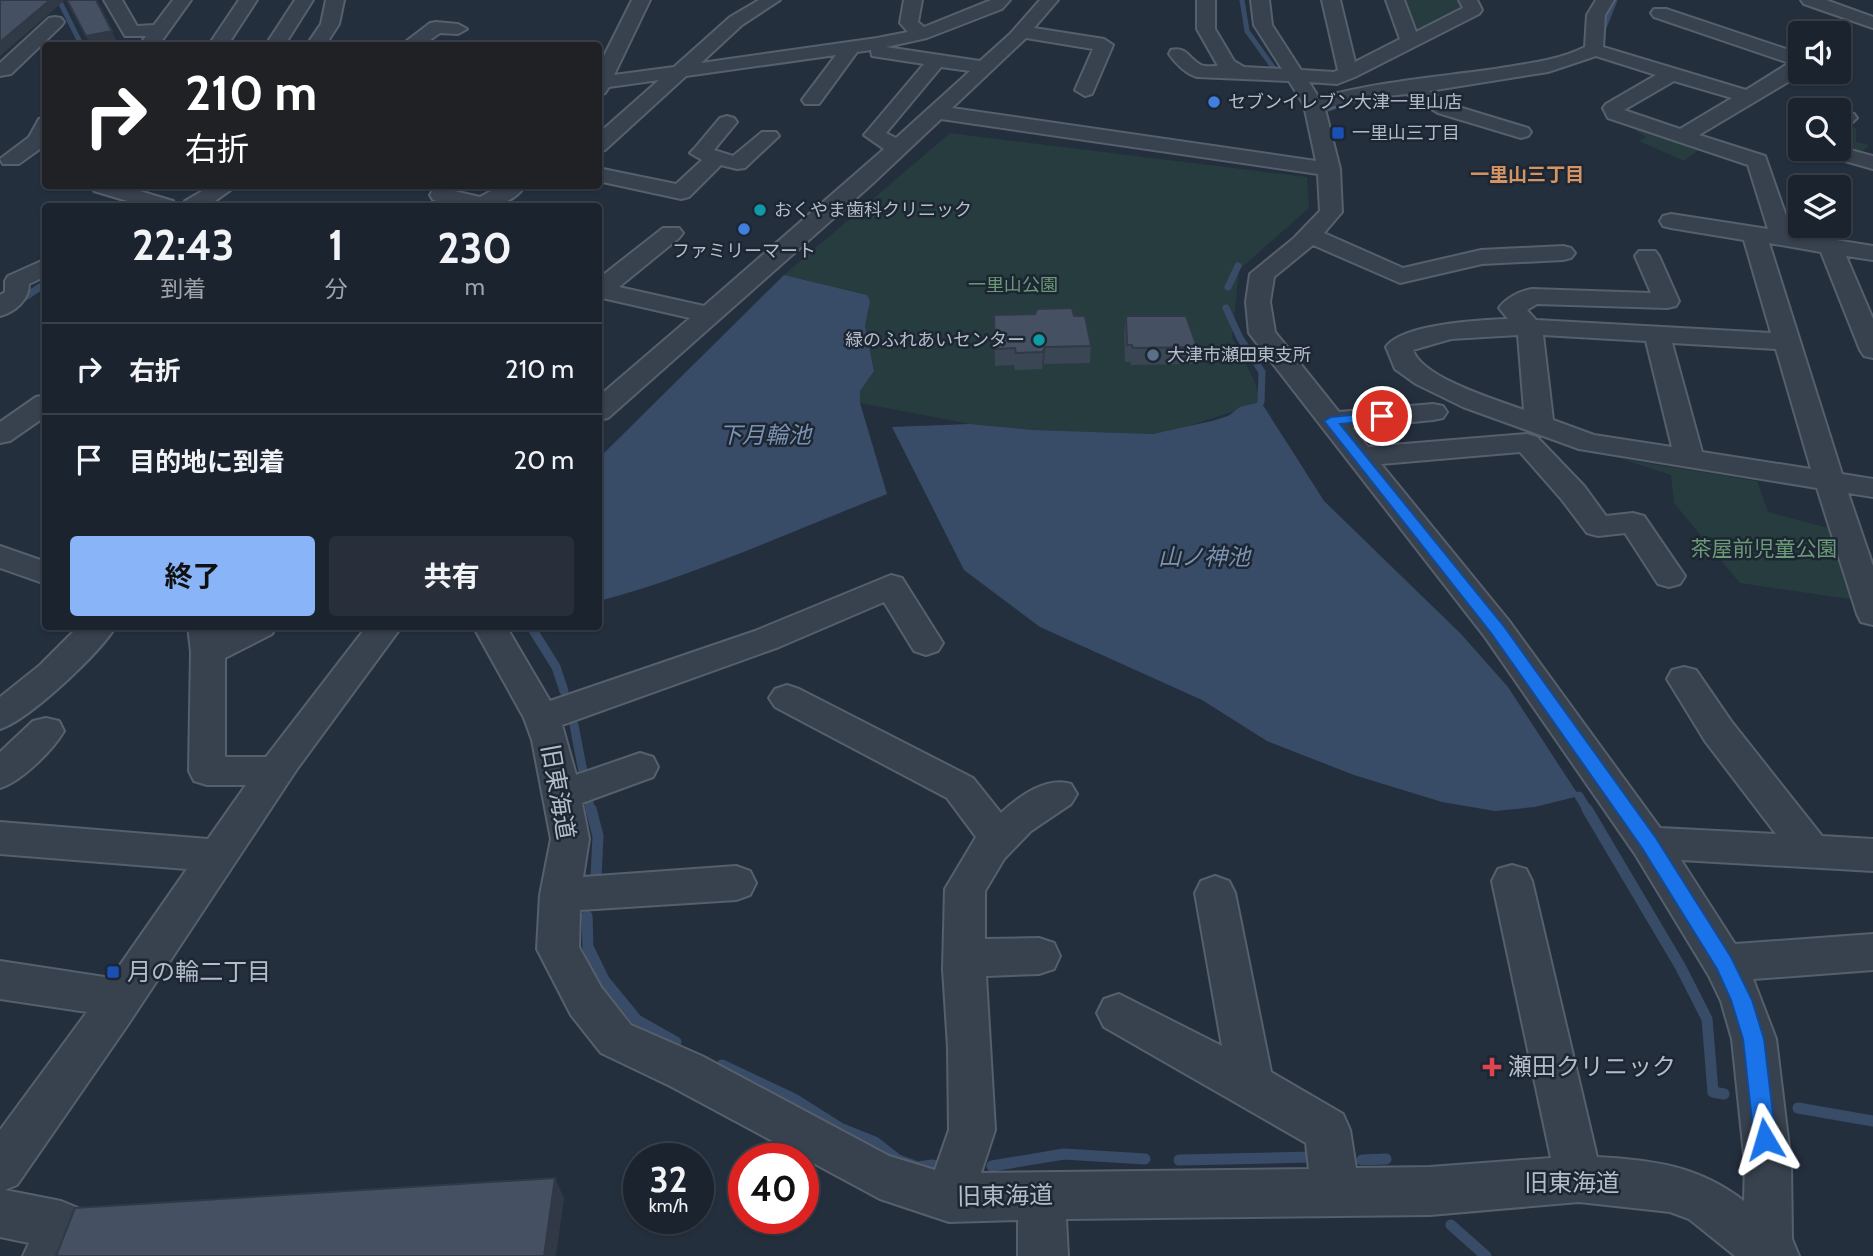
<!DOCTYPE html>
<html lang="ja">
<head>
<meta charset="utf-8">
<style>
  body { margin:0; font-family:Cabin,"Noto Sans JP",sans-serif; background:#282f3a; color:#f1f3f6; height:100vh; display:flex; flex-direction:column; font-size:26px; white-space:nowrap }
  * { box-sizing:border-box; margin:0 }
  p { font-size:23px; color:#a0a4aa }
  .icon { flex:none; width:38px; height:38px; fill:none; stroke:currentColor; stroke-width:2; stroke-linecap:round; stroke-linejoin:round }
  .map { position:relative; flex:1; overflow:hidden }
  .drawer { position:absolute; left:42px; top:203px; width:560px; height:427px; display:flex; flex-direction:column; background:#1b232e; border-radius:7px; box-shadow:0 2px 5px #0004,0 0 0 2px #39404a }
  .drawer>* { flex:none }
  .banner { position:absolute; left:42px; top:42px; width:560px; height:147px; border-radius:7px; box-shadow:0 2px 5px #0004,0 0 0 2px #39404a; background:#202124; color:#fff; overflow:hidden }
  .fabs { position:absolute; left:1788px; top:21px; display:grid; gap:14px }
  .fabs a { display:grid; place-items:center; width:63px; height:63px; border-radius:7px; background:#1b232e; box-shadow:0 2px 5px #0004,0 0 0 2px #39404a; font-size:35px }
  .speed { position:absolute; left:623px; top:1143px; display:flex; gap:14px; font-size:35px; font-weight:700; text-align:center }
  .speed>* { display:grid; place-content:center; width:91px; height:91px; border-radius:50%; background:#1b232e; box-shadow:0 2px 5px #0004,0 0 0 2px #39404a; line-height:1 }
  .speed small { font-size:18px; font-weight:400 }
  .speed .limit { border:10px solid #d22; background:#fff; color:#111 }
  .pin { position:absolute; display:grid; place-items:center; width:60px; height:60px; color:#fff; margin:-30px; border:4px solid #fff; border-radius:50%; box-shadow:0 2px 7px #0007 }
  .me { position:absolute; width:77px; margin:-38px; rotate:353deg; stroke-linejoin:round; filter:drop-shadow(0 0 5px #0008) }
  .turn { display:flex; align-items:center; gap:24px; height:147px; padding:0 28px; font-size:32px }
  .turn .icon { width:91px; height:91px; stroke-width:2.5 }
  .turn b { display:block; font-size:49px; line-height:60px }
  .eta { display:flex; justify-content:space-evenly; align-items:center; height:119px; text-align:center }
  .eta b { font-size:42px; font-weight:700; line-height:49px }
  .button { display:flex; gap:14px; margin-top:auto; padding:14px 28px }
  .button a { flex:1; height:80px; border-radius:7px; background:#8ab4f8; color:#111; font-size:28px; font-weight:700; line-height:80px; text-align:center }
  .button a+a { background:#282f3a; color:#f1f3f6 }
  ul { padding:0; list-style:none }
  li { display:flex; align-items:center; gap:21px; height:91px; padding:0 28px; border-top:2px solid #39404a }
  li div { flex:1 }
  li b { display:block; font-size:26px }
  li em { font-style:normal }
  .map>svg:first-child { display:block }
  .green { fill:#263c3f }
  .water { fill:#394c67 }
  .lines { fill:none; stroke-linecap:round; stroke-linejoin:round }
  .stream-far3 { stroke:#394c67; stroke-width:5 }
  .stream-far2 { stroke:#394c67; stroke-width:7 }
  .stream-far1 { stroke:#394c67; stroke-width:9 }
  .stream { stroke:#394c67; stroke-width:11 }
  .minor-casing { stroke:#565f6c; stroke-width:4 }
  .minor { fill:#38414e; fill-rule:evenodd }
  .wall { fill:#3b4654 }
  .shaded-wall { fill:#303945 }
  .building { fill:#455162; stroke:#303945; stroke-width:2 }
  .route { fill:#1a73e8; stroke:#114b97; stroke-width:2 }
  .shop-dot { fill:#3f7fe0; stroke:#1d2633; stroke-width:2.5 }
  .transit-dot { fill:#1a4fb4; stroke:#1d2633; stroke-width:2.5 }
  .culture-dot { fill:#0f9aa8; stroke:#1d2633; stroke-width:2.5 }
  .service-dot { fill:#5c6f8a; stroke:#1d2633; stroke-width:2.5 }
  .health-dot { fill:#e0444e; stroke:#1d2633; stroke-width:2.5 }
  .labels { text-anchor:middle; stroke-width:5; stroke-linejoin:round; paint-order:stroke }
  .far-poi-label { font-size:18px; fill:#b4bcc9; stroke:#1d2633; text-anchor:start }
  .far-park-label { font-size:18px; fill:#6b9a76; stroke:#1d2633 }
  .far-neighbourhood-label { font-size:19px; font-weight:bold; fill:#d59563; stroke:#1d2633 }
  .park-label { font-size:21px; fill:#6b9a76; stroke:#1d2633 }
  .water-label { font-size:23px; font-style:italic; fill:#7c92b1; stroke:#1d2633 }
  .near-street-label { font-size:24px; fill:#b4bcc9; stroke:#1d2633 }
  .near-poi-label { font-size:24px; fill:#b4bcc9; stroke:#1d2633; text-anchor:start }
</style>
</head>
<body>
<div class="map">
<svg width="1873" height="1256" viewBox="0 0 1873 1256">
  <rect width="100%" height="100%" fill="#242f3e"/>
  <path class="green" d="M1404,0H1461L1473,10L1413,36Z
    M1846,125L1856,128V142L1869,145L1858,155L1839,149V132Z
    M1640,127L1703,147L1684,161L1639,141L1646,137L1635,130Z
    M950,133L1307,177L1309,208L1239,270L1232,337L1254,380L1261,402L1180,429L1153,434L1033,430L970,424L860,403V391L874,371L865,327L869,309L867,295L784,275Z
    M1621,459L1757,481L1768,512L1832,529L1869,602L1740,583L1674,503L1671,475Z"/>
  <path class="water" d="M784,275L867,295L870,301L865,327L874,371L860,391V403L887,494C792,531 697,575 599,601V458Z
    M1261,402L1324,501L1461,634L1508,687L1579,796L1535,807L1495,811L1442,802L1354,775L1267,741L1202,700L1040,627L964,570L892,427L970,424L1033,430L1153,434L1212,421L1228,416L1240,407Z"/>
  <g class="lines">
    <path class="stream-far3" d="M59,0L82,46
      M1242,0L1247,31L1275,70
      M1603,38V30L1615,0
      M1329,109L1356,99"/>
    <path class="stream-far2" d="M1228,287L1238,266
      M1226,308L1240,338L1262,372L1261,402
      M0,314L46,283"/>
    <path class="stream-far1" d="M531,627L556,667L564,691
      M574,725L584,777
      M1579,796L1588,811
      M588,799L591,811"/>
    <path class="stream" d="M591,809L598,836L596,877
      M1587,809L1680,966L1707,1019L1713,1092L1724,1094
      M587,916L588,947L604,980L637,1020L676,1042
      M722,1065L794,1099L840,1128L875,1142L898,1160L917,1167L933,1165
      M1798,1108L1873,1121
      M1179,1160L1311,1157
      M1362,1160L1386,1159
      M992,1166L1064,1154L1145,1159
      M1451,1225L1486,1256"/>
    <g class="minor-casing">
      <path id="minor" d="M104,0H122L137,26L154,25L173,0H191L158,46H139L146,36H125Z
        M239,0H257L227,46H208Z
        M295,0H313L284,46H265Z
        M326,0H344L339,24L325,46H306L321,24Z
        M632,0H650L614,75L674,67L730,17L759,0H780L742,25L701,63L877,38L908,32L900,23L904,0H922L918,22L924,27L991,0H1010L1002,9L927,38L886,47L980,61L1010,34L1040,0H1058L1034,28L1104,39L1113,45L1092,94L1085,96L1075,90L1093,49L1026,38L952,108L1316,161L1304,105L1289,81L1197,77C1186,74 1175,63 1169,54L1171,50C1187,46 1189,59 1201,65C1205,67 1213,66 1218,66L1197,29V0H1215V29L1234,61L1244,67L1282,69L1254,25L1251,0H1269L1272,25L1301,70L1334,72L1338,70L1322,0H1340L1355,62L1400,39L1386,0H1404L1416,32L1463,8L1459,0H1477L1482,10L1479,14L1355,77L1337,84L1309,82L1319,98C1378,81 1441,77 1501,68C1530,63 1559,60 1585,47L1587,15L1596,0H1614L1605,15L1603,47L1746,90L1789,63L1654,17L1651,13L1654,9H1666L1801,54L1803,73L1699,135L1765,156L1792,233L1873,246V260L1846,256L1873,319V358L1864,356L1860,350L1821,252L1769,243L1842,474L1873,479V497L1848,493L1873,566V625L1861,622L1857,614L1817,488L1579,449L1463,407L1416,384L1395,369L1386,347C1402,324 1481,320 1508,319L1499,308C1506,298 1520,291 1532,289L1651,293L1635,256L1639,251H1655L1659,256L1679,301L1676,306L1667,308L1537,304L1527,310L1536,320L1771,333L1744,240L1671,228L1663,226L1660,221L1663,216L1671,214L1768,229L1748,165L1608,118L1603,108L1606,104L1656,75L1596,56L1548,72L1429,91L1452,105L1528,128L1531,132L1528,136L1521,138L1438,113L1407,94L1359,99L1325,109L1340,169L1342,212L1324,233L1403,268L1481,250L1563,246L1571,248L1575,253L1571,258L1563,260L1482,264L1400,283L1313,245L1274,277L1270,302L1275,332L1339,412L1433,404L1443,406L1447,412L1443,418L1433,420L1352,428L1368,447L1527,434L1537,437L1584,486L1606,516L1633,513L1644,516L1685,576L1680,584L1669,587L1658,584L1625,533L1598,536L1587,533L1562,500L1520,452L1381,464L1509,621L1660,828L1776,834L1705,741L1667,679L1672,670L1684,667L1696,670L1731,721L1822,836L1873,839V871L1681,860L1735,944L1873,934V970L1753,979L1776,1039L1791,1164L1792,1239L1799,1256H1735L1689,1219L1670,1212L1579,1202L1430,1215L1066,1219L1068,1256H1018V1220L949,1222L880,1199L670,1086L601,1053L571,1015L537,949L540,895L551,839L532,740L524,718L473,626H506L550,701L755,631L891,575L902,578L938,635L943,643L938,651L926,655L914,651L884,602L779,647L562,725L576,775L640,753L653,757L658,767L653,777L582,803L589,839L583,877L736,866L750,871L756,883L750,895L736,900L580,910L579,947L601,987L631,1025L702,1056L889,1156L935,1170L949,1130L948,1047L943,969L945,889L976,837L947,798L775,707L769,698L775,689L787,685L799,689L973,778L1001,813C1019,796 1047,776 1071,784L1077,794L1071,804L1031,831L1004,859L985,891V939L1039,938L1054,943L1060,956L1054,969L1039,974L986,976L995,1130L981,1173L1309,1169L1306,1143L1104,1027L1097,1013L1104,999L1119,994L1222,1046L1195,893L1201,881L1215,876L1229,881L1235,893L1271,1072L1343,1114L1350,1130L1356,1168L1430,1167L1551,1158L1492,881L1498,869L1512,865L1526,869L1532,881L1597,1157C1653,1160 1699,1166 1744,1201L1745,1164L1732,1039L1721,1001L1709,976L1635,854L1485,637L1249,333L1246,302L1250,274L1294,238L1320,211L1318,174L941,119L871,185L608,418L598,420V397L690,318L598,297V279L663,228H679L683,233L679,238L619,287L704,306L884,149L864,135L924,64L872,56L871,50L857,52L819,104H805L802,100L836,55L686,76L605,150L598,152V134L659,80L609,87L605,93L598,95V68ZM941,67L970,71L896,138L886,133ZM1674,81L1732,98L1680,129L1624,110ZM1518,335L1524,410C1497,400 1422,378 1413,350L1451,339ZM1543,335L1646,341L1672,447L1594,435L1553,420ZM1672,343L1776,349L1811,469L1702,452Z
        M1801,0H1826L1873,17V28L1804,4Z
        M55,17L61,18L64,22L61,26L11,74L0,76V63L49,18Z
        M436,22L458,24L467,29L458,34L440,33L422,46H400L430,23Z
        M1847,112L1854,114L1857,118L1846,128L1839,130V114Z
        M727,116L734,118L737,122L714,150L733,156L762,132H776L779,136L745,168L737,169L721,165L689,197L681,199L598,181V168L676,184L702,160L690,153L694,149L720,118Z
        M46,117L44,146L19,164H3L0,159L29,137L39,119Z
        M1839,147L1873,156V169L1817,153L1813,149Z
        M91,186H123L173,201L176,206H144L94,191Z
        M211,186H236L208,206H182L185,201Z
        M500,186H525C504,216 463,207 433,200L430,195L433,190L441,188L480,197Z
        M46,259V276L29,284C29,300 15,312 0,316V295L5,292V281L8,276Z
        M46,395V416L10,441L0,443V422L36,397Z
        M0,546L46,562V584L0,568Z
        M79,626H116C100,653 29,720 0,729V697L40,665Z
        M188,626H222V631L231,626H276L272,634L225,658V757H266L367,626H402L297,769L127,1026L17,1185L5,1190L61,1201L78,1208L85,1225L73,1256H23L29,1243L0,1237V1130L87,1012L0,999V961L111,978L187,869L0,854V822L208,839L246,785H207L194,781L189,771L191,652Z
        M46,718L59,721L64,731C53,750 21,782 0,788V752L33,721Z"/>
    </g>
    <use href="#minor" class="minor"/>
  </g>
  <path class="wall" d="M1035,314L1074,316L1091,346L1090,363L1044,364L1042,369L1015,370L1014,365L995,366L994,315Z
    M1126,316L1197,347L1195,364L1131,365L1130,362H1125L1124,333Z"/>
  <path class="shaded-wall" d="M50,0H65L0,56V42Z
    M112,31L116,40L90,45L86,36Z
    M1045,347L1044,364L1042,369L1043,352Z
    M555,1178L564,1198L556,1256H544Z"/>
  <path class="building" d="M0,0H50L0,42Z
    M67,0H96L112,31L86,36Z
    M1072,308L1074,316H1085L1091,346L1045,347L1043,352L1016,353L1015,348L995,349L994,315L1035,314L1037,309Z
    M1126,316H1186L1197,347L1133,348L1132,345H1127Z
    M555,1178L544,1256H56L75,1208Z"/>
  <path class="route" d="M1382,412L1388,416L1387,419L1340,424L1503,625L1656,838L1731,957L1752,1000L1764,1039L1776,1139L1773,1147L1765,1150L1757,1147L1754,1139L1743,1039L1731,1000L1717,969L1642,848L1491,633L1324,421L1331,417Z"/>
  <g class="shop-dot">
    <circle cx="1214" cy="102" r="7"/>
    <circle cx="744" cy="229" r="7"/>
  </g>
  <g class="transit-dot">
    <rect x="1331" y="126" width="14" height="14" rx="3.5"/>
    <rect x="106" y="965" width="14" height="14" rx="3.5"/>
  </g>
  <g class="culture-dot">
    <circle cx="760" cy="210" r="7"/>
    <circle cx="1039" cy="340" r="7"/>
  </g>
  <circle class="service-dot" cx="1153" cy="355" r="7"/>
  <path class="health-dot" d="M1488.5 1056.5h7v7h7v7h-7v7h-7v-7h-7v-7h7z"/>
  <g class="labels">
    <g class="far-poi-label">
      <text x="1228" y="108">セブンイレブン大津一里山店</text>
      <text x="1352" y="139">一里山三丁目</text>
      <text x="774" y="216">おくやま歯科クリニック</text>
      <text x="744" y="257" text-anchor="middle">ファミリーマート</text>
      <text x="1025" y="346" text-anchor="end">緑のふれあいセンター</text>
      <text x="1167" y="361">大津市瀬田東支所</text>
    </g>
    <g class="far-park-label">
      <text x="1013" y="291">一里山公園</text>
    </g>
    <g class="far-neighbourhood-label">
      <text x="1527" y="181">一里山三丁目</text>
    </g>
    <g class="park-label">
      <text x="1764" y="556">茶屋前児童公園</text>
    </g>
    <g class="water-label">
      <text x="765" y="443">下月輪池</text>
      <text x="1204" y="565">山ノ神池</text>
    </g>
    <g class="near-street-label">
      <text transform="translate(558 792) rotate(80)" y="8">旧東海道</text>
      <text x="1572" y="1191">旧東海道</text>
      <text transform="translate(1005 1196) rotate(-1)" y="8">旧東海道</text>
    </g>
    <g class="near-poi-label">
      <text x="127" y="980">月の輪二丁目</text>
      <text x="1508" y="1075">瀬田クリニック</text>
    </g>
  </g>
</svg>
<div class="fabs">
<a><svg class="icon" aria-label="sound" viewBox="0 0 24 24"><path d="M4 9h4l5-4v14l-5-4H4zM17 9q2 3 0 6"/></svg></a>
<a><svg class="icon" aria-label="search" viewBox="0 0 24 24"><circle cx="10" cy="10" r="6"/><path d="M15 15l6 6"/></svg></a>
<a><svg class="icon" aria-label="layers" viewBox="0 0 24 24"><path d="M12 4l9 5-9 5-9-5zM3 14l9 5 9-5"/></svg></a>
</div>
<div class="speed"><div>32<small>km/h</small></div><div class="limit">40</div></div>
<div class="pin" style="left:1382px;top:416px;background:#d93025"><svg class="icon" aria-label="arrive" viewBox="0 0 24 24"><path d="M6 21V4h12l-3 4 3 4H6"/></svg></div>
<svg class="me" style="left:1765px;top:1139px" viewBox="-20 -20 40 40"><path d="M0-17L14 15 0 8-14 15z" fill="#1a73e8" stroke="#fff" stroke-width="4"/></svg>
<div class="banner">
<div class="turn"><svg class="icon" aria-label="right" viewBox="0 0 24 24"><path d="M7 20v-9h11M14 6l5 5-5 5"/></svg><div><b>210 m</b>右折</div></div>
</div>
<section class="drawer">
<div class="eta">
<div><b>22:43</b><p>到着</p></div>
<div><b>1</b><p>分</p></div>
<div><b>230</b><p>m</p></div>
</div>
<ul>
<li><svg class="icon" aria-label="right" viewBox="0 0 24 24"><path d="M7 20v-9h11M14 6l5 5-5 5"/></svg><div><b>右折</b></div><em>210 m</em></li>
<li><svg class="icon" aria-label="arrive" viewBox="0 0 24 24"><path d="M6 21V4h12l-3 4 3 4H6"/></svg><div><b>目的地に到着</b></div><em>20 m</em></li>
</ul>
<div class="button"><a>終了</a><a>共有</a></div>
</section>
</div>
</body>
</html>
